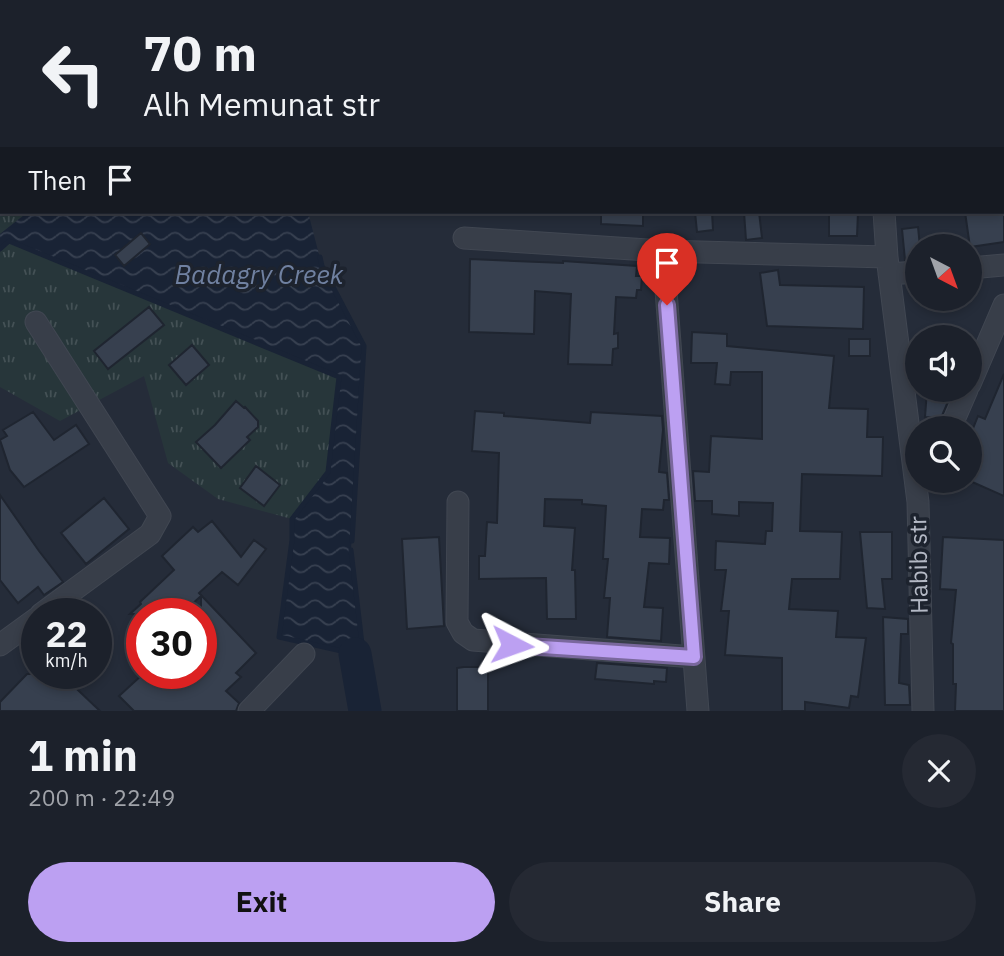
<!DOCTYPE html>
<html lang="en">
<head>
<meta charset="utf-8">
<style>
  body { margin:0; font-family:"IBM Plex Sans",sans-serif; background:#252933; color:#f1f3f6; height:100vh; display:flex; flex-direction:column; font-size:26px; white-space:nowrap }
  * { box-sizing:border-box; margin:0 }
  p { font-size:23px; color:#a0a3a9 }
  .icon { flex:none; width:38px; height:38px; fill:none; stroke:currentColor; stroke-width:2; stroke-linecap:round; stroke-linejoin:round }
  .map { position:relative; height:711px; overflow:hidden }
  .details { display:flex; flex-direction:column; background:#1c212b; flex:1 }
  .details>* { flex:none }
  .banner { position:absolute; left:0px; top:0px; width:1004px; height:214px; box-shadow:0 4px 10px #0003,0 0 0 2px #3a3e47; background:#1c212b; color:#f1f3f6; overflow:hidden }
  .needle { width:46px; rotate:139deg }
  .buttons { position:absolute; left:905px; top:234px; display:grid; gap:14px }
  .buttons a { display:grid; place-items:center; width:77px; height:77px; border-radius:50%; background:#1c212b; box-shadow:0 4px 10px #0003,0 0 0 2px #3a3e47; font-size:35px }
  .speed { position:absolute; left:21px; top:598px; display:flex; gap:14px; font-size:35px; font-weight:700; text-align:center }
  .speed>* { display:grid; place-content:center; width:91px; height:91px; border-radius:50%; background:#1c212b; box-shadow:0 4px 10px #0003,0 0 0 2px #3a3e47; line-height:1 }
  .speed small { font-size:18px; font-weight:400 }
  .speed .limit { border:10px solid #d22; background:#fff; color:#111 }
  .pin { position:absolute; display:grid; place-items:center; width:60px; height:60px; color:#fff; margin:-72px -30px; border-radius:50% 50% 50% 0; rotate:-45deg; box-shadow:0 0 7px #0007 }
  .pin .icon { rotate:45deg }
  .me { position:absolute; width:77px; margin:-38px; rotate:94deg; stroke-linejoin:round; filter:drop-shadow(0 0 5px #0008) }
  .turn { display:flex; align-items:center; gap:24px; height:147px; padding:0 28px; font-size:32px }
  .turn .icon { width:91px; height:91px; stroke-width:2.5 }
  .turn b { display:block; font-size:49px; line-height:60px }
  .then { display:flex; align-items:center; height:66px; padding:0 28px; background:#0003; gap:14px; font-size:26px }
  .round { display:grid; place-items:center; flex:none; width:74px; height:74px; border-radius:37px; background:#252933 }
  .head { display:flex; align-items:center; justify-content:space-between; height:119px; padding:0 28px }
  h1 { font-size:42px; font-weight:800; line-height:52px }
  .button { display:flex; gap:14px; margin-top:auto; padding:14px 28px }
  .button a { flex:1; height:80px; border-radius:42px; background:#bca0f2; color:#111; font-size:28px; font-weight:800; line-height:80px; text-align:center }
  .button a+a { background:#252933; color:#f1f3f6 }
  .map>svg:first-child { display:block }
  .grass { fill:url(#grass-tufts) }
  .water { fill:url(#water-waves) }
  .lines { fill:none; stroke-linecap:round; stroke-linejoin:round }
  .stream { stroke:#192335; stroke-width:5 }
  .river { stroke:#192335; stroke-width:33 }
  .building { fill:#37404f; stroke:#1f2530; stroke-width:2 }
  .minor-casing { stroke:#414752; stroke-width:23 }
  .minor { stroke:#383e49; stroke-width:21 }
  .route-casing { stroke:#7a689d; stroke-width:18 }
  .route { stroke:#bca0f2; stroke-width:12 }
  .labels { text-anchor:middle; stroke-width:7; stroke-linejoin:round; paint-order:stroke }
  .street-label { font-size:24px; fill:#b4b9c5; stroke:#1d232e }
  .water-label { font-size:26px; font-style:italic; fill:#7081a1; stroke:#1d232e }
</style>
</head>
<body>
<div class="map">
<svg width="1004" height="711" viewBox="0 0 1004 711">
  <defs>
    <pattern id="grass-tufts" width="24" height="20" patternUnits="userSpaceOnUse" patternTransform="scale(1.75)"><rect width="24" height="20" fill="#27363a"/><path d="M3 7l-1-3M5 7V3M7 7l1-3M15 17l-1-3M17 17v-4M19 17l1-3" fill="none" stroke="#445155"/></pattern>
    <pattern id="water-waves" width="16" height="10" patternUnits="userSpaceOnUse" patternTransform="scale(1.75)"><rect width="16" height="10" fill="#192335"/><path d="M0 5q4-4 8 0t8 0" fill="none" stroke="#384151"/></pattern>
  </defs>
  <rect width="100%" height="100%" fill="#252c39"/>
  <path class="grass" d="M0,0L55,2H2V212H28L0,234Z
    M9,241L339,377L328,472L292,519L218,499L168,463L144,376L60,421L0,387V249Z"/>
  <path class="water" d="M28,212H308L322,266L364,346L351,550L364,661L355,654L279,637L292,540V519L328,472L339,377L9,241L0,249V234Z"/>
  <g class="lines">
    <path class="stream" d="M0,249L9,241L339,377L328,472L292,519V540L279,637L355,654L364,661L351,550
      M320,257L322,266L364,346L352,541"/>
    <path class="river" d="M355,654L365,711"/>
  </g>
  <path class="building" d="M601,212H643V226L601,224Z
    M695,212H712L713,230L697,232Z
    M744,212H759L762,238L746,240Z
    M829,212H858L857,236H829Z
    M965,212H1004V242L970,247Z
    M918,227L920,247H917V259L905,260L902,229Z
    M141,233L150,244L124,266L115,255Z
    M470,259L563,263V261L637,266L636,276H642L641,290H637L636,298L616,297L614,334L618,333V348L613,349L612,365L568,364L571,294L535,291L534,334L469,332Z
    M778,270L780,285L864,287L863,329L767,326L760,273Z
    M149,307L164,325L108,369L94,351Z
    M692,332L727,334V346L834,356L829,408L868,409L867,437H883L882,476L802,474L800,531L842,532L840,579H792L789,609L838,611L836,637L866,638L858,697L851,696L849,708L805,702V711H782V658L725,655L729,611H721L726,570H715L716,541L765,544L766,531H772L773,503L739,502V516L712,514V501H695L693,471L709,472L711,436L762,439V372H731L730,385L715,384L717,363H691Z
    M849,339H870V356H849Z
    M192,345L209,365L186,385L169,365Z
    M1004,374V496L970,481V436L978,416L985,419Z
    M927,390H953L941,418L925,417Z
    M236,401L244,408L245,407L258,421V427L247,437L250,440L221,468L196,442L215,425Z
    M475,411L504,413V416L590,423L591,412L662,416L663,430L659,472L667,473L669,500H664L663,510L642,509L640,537L670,538L669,564L649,563L644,607L663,608L661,641L607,637L610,598H604L608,559H603L606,506L582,504V500L545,499L544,526L575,528L572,570H575L576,619H547L546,578L479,579V556H485L487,522L497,523L499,453L472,451Z
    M33,412L54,440L76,425L89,444L24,487L10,470L0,440L7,436L3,430Z
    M256,466L280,485L264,506L240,488Z
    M0,495L39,551L63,582L44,595L38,587L18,603L0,580Z
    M104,498L129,529L86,564L61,533Z
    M212,521L241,557L254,540L266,549L238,585L222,572L199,593L256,653L236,673L241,677L226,691L239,703L236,711H134L119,696L143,674H201V639L208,633L201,626V596L181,614H130L141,604L140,602L174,570L162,556L193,527L198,532Z
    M860,532H892V579H882L885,609L867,608Z
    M439,537L444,626L407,629L402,539Z
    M943,537L1004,540V711H955L956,684H953V644L951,643L956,590L940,589Z
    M883,617L908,619V634H901L899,683L909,685L910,705H885Z
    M597,663L667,668L666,682L654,681V684L595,679Z
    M464,667H488V711H457V668Z
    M27,674H61L100,711H0V702Z"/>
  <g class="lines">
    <g class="minor-casing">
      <path id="minor" d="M41,0L43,2
        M870,0L871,2
        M884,212L887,257L918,502L923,711
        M464,238L663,251L887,257
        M663,251L698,711
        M970,268L1004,265
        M889,274L917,272
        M36,322L160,516L150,534L41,614
        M970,384L1004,305
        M950,429L967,390
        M458,502L457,622L463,633L473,640L694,657
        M0,645L37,618
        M249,711L304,654"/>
    </g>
    <use href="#minor" class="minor"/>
  </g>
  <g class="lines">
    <g class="route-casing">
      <path id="route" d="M512,645L694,657L667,305"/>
    </g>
    <use href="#route" class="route"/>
  </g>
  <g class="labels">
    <g class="street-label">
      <text transform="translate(919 565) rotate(-91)" y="8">Habib str</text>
    </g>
    <g class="water-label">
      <text x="259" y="284">Badagry Creek</text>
    </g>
  </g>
</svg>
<div class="buttons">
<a><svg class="needle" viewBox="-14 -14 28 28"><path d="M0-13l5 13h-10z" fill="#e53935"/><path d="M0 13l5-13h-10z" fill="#a0a3a9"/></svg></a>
<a><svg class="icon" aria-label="sound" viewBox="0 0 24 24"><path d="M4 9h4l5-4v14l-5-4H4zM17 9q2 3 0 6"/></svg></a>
<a><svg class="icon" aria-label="search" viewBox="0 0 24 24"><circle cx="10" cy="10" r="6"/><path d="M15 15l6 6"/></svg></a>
</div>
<div class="speed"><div>22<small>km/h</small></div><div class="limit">30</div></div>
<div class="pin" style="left:667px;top:305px;background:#d93025"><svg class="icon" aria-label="arrive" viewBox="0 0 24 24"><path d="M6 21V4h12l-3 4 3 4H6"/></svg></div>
<svg class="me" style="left:512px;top:645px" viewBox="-20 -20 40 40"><path d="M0-17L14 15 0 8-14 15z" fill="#bca0f2" stroke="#fff" stroke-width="4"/></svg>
<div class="banner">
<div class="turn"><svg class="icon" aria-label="left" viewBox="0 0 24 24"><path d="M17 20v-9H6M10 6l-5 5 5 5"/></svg><div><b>70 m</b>Alh Memunat str</div></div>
<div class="then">Then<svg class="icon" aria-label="arrive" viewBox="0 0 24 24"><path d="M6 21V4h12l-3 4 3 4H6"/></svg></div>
</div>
</div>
<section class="details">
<div class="head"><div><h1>1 min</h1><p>200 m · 22:49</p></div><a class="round"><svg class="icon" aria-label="close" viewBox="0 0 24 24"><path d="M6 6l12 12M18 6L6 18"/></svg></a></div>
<div class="button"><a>Exit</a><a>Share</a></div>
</section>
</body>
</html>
